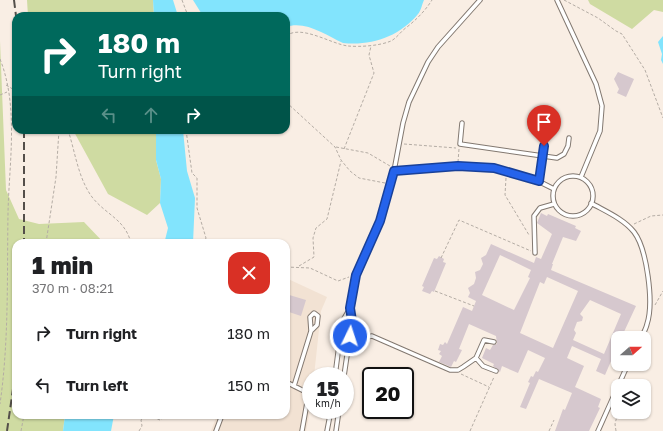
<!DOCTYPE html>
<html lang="en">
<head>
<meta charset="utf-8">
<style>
  body { margin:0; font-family:"Golos Text",sans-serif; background:#f6f6f6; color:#202124; height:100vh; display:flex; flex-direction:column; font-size:15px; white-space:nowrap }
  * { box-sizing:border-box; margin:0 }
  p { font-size:13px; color:#757577 }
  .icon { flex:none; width:22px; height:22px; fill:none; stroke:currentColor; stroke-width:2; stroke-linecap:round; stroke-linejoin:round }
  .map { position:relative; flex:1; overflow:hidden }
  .drawer { position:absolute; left:12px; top:239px; width:278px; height:180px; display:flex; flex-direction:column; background:#fff; border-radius:12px; box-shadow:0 1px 3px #0004 }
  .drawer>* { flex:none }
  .guide { position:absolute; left:12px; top:12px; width:278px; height:122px; border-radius:12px; box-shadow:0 1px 3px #0004; background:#00695c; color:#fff; overflow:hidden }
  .needle { width:26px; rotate:69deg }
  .fabs { position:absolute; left:611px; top:331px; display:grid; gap:8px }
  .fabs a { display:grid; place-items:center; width:40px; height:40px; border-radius:8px; background:#fff; box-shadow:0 1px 3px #0004; font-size:20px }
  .speed { position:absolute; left:302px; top:367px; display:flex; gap:8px; font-size:20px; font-weight:700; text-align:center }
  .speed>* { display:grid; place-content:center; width:52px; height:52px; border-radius:50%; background:#fff; box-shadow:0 1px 3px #0004; line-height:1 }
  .speed small { font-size:10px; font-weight:400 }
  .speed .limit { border:2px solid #111; border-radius:6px; background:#fff; color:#111 }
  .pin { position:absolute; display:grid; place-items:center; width:34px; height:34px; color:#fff; margin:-41px -17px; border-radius:50% 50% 50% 0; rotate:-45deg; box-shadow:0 0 4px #0007 }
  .pin .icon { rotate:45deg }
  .me { position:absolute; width:44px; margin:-22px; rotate:4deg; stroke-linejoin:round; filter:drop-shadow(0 0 3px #0008) }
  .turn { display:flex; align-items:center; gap:14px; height:84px; padding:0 20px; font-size:18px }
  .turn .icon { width:52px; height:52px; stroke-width:2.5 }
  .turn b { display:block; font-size:28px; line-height:34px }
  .lanes { display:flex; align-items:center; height:38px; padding:0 20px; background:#0003; justify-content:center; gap:20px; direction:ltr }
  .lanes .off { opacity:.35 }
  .round { display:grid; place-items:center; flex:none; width:42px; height:42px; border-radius:12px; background:#f6f6f6 }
  .summary { display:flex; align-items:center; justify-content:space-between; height:68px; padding:0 20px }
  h1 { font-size:24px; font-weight:800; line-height:30px }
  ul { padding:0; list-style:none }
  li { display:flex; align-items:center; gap:12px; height:52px; padding:0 20px }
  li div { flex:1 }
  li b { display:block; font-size:15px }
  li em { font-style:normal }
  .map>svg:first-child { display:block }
  .built { fill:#f2e2d3 }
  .green { fill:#cfdba2 }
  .water { fill:#82e4fd }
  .building { fill:#d6c8ce; fill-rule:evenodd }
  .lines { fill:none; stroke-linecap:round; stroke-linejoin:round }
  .service-casing { stroke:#827870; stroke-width:5.5 }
  .path { stroke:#b4aca4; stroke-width:1; stroke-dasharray:3 2; stroke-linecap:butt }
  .service { stroke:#fff; stroke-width:3.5 }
  .rail { stroke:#544f4a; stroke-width:2; stroke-dasharray:8 4; stroke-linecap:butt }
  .route-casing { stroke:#184099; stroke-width:10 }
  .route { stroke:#2563eb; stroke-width:7 }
</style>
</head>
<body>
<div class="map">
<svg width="663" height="431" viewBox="0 0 663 431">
  <rect width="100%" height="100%" fill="#f9eee4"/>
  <path class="built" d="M286,278L327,297L321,311L314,376H311V406L306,431H211L217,415H286Z"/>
  <path class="green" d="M27,0H153L154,16H28Z
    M588,0H663V12L654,10L632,29L590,4Z
    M0,41L6,190L19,219L39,224L84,222L104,243H16V415H65L63,431H0Z
    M73,130H156V160L161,179L160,203L147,215L108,194Z"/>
  <path class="water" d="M153,0H173L178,16H154Z
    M193,0H424C422,4 421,11 418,14C399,37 371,46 343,43C326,35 305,20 286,27V16H203Z
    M663,36V64L661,60L662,54L658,42Z
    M156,130H183L187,171L195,198L193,243H160L165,240L168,228L160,203L161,179L156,160Z
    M65,415H114L111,431H63Z"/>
  <path class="building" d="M618,72L634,79L626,97L617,93L619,89L614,79Z
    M541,213L547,216L548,214L576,226L575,228L581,231L576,241L563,237L552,264H553L551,270L636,306L623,334L632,338H618V345L605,375L596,371L601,359L572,346L567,358L584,366L575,387L601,399L598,407L600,408L589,431H555L563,409L565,410L572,393L539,379L526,409L520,407L530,383L528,382L531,376L533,377L536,371L538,372L545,358L528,350L518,373L502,366L500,372L493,366L494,364L482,358L486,348L490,350L493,345L497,344L496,336L469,324L459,349L462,350L456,362L454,361L451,367L439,362L442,356L439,354L441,351L438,350L440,344L443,345L445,342L447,344L463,307L472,311L476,301L468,297L470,293L468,288L474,284L476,278L475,272L480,270L483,264L481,258L486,255L491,244L534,263L536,257L541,259L552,234L537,223ZM500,255L531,270L528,277L530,278L514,310L482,295ZM547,277L578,291L553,348L520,333L540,282L544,284ZM590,300L621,314L604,354L573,340L576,333L574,330L577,322L582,321L583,317L580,314Z
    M439,256L444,259L443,262L446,263L434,292L432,291L430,294L422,291L424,287L422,286L434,258L437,259Z
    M286,294L306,300L301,316L286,311Z"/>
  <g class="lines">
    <g class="service-casing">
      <path id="service" d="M557,0L596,84L602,106L600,131L581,177
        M462,123L460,144L557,158L564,154L568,146L569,138
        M394,171C451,167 501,160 554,189
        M553 196a20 20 0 1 1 40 0a20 20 0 1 1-40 0Z
        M539,181L546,135
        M591,203C605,211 624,219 634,232C647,249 654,303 647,324C646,329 643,334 641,338
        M535,253L534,216L540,208L554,204
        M348,348L356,339L372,336L450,370H458L463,367L476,358L484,340L494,342
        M476,358L483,366L496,371
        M335,376L342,322L350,308L356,275L380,221L394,171L403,123L409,102L428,62L438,47L480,0
        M344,376L352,321L350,308
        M286,382L304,391L308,397L302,431
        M294,386L311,331L310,317L314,313L318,316L317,325L311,331
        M216,431L222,415
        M327,431L331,410
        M336,431L339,410
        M598,431L628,364"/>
    </g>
    <path class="path" d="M182,0L188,16
      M564,0L598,18L616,31L622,34L645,70L663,118
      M286,36C301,24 331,44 348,46C360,47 379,46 391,41C397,38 401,31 407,27C417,19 425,11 432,0
      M0,59C19,107 9,163 8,213C7,277 9,341 0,404
      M6,85L16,91
      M0,95L7,92
      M286,102L335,147L341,160L350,171L359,178L385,183
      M68,130C75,151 78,178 92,197C106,215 125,219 131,243
      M186,130L192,173L197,178V208L206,238L204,243
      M404,144L456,148
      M336,147L368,153L390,166
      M344,149L374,73L369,55L371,46
      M458,162L459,149
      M506,178L505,195L529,235
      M634,224L651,216L663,215
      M46,243L56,177L59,130
      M441,258L459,220L531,251
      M299,266L314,257L313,238L316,228L327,219L341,161
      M286,267L310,268L338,281L349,277
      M435,291L474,306
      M655,305L663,291
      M461,374L489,387
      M626,386V381
      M148,415L160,420L168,415
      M21,431L24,415
      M139,431L142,426L141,420L145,415
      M470,431L494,377
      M549,431L554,420
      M616,431L615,424L618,412"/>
    <use href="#service" class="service"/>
    <path class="rail" d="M14,0L16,16
      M24,130V243
      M7,431L16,368"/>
  </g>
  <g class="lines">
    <g class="route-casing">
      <path id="route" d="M350,336L352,321L350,308L356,275L380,221L394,171L458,166L494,168L539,181L544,146"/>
    </g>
    <use href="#route" class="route"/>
  </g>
</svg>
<div class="fabs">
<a><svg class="needle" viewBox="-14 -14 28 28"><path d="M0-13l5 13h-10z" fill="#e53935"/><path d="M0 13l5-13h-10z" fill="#757577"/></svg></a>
<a><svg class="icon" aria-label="layers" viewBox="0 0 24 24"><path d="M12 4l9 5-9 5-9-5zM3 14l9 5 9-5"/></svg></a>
</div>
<div class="speed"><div>15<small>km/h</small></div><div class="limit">20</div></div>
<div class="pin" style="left:544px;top:146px;background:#d93025"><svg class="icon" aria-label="arrive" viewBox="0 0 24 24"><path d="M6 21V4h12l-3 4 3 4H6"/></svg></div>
<svg class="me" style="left:350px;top:336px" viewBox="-20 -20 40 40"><circle r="17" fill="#2563eb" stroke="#fff" stroke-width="3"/><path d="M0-11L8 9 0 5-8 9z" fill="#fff"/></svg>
<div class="guide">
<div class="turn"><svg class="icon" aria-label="right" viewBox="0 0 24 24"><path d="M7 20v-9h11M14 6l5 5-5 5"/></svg><div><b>180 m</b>Turn right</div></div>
<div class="lanes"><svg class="icon off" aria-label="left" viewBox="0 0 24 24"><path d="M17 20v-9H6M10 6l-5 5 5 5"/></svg><svg class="icon off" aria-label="ahead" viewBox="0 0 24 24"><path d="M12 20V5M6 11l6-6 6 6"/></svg><svg class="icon" aria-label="right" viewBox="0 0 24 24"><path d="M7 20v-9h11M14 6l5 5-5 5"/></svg></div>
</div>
<section class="drawer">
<div class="summary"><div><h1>1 min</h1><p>370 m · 08:21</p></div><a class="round" style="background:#d93025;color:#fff"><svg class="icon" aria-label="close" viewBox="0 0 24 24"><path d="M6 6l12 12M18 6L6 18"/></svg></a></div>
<ul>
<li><svg class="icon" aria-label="right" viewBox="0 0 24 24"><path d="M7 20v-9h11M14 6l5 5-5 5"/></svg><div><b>Turn right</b></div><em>180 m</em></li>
<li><svg class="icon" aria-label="left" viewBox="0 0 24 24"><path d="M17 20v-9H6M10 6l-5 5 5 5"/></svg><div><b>Turn left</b></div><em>150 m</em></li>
</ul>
</section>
</div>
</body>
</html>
